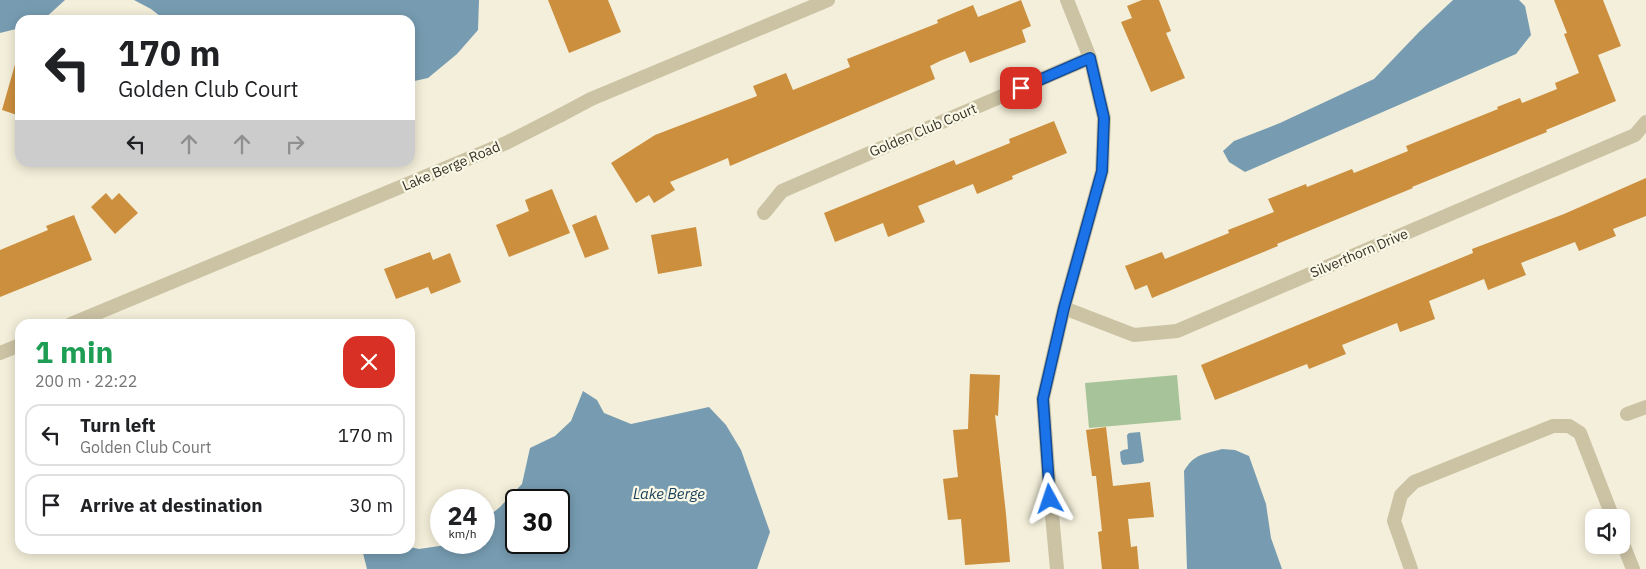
<!DOCTYPE html>
<html lang="en">
<head>
<meta charset="utf-8">
<style>
  body { margin:0; font-family:"IBM Plex Sans",sans-serif; background:#f2f2f2; color:#202124; height:100vh; display:flex; flex-direction:column; font-size:19px; white-space:nowrap }
  * { box-sizing:border-box; margin:0 }
  p { font-size:16px; color:#757577 }
  .icon { flex:none; width:28px; height:28px; fill:none; stroke:currentColor; stroke-width:2; stroke-linecap:round; stroke-linejoin:round }
  .map { position:relative; flex:1; overflow:hidden }
  .panel { position:absolute; left:15px; top:319px; width:400px; height:235px; display:flex; flex-direction:column; background:#fff; border-radius:15px; box-shadow:0 2px 12px #0003 }
  .panel>* { flex:none }
  .guide { position:absolute; left:15px; top:15px; width:400px; height:152px; border-radius:15px; box-shadow:0 2px 12px #0003; background:#fff; color:#202124; overflow:hidden }
  .tools { position:absolute; left:1585px; top:509px; display:grid; gap:10px }
  .tools a { display:grid; place-items:center; width:45px; height:45px; border-radius:10px; background:#fff; box-shadow:0 2px 12px #0003; font-size:25px }
  .speed { position:absolute; left:430px; top:489px; display:flex; gap:10px; font-size:25px; font-weight:700; text-align:center }
  .speed>* { display:grid; place-content:center; width:65px; height:65px; border-radius:50%; background:#fff; box-shadow:0 2px 12px #0003; line-height:1 }
  .speed small { font-size:12px; font-weight:400 }
  .speed .limit { border:2px solid #111; border-radius:8px; background:#fff; color:#111 }
  .pin { position:absolute; display:grid; place-items:center; width:42px; height:42px; color:#fff; margin:-21px; border-radius:10px; box-shadow:0 2px 8px #0006 }
  .me { position:absolute; width:55px; margin:-28px; rotate:355deg; stroke-linejoin:round; filter:drop-shadow(0 0 4px #0008) }
  .turn { display:flex; align-items:center; gap:18px; height:105px; padding:0 20px; font-size:22px }
  .turn .icon { width:65px; height:65px; stroke-width:2.5 }
  .turn b { display:block; font-size:35px; line-height:42px }
  .lanes { display:flex; align-items:center; height:48px; padding:0 20px; background:#0003; justify-content:center; gap:25px; direction:ltr }
  .lanes .off { opacity:.35 }
  .round { display:grid; place-items:center; flex:none; width:52px; height:52px; border-radius:15px; background:#f2f2f2 }
  .head { display:flex; align-items:center; justify-content:space-between; height:85px; padding:0 20px }
  h1 { font-size:30px; font-weight:700; line-height:38px; color:#1e9e55 }
  ul { padding:0; list-style:none }
  li { display:flex; align-items:center; gap:15px; height:62px; margin:0 10px 8px; padding:0 10px; border:2px solid #e0e0e0; border-radius:15px }
  li div { flex:1 }
  li b { display:block; font-size:19px }
  li em { font-style:normal }
  .map>svg:first-child { display:block }
  .green { fill:#a7c399 }
  .water { fill:#779cb1; fill-rule:evenodd }
  .building { fill:#cc8f3e }
  .lines { fill:none; stroke-linecap:round; stroke-linejoin:round }
  .minor { stroke:#ccc3a5; stroke-width:14 }
  .tertiary { stroke:#ccc3a5; stroke-width:14 }
  .route-casing { stroke:#114b97; stroke-width:12 }
  .route { stroke:#1a73e8; stroke-width:9 }
  .labels { text-anchor:middle; stroke-width:4.5; stroke-linejoin:round; paint-order:stroke }
  .street-label { font-size:14px; fill:#373127; stroke:#faf8e6 }
  .water-label { font-size:15px; font-style:italic; fill:#1a415b; stroke:#faf8e6 }
</style>
</head>
<body>
<div class="map">
<svg width="1646" height="569" viewBox="0 0 1646 569">
  <rect width="100%" height="100%" fill="#f3efda"/>
  <path class="green" d="M1177,375L1181,420L1089,428L1085,383Z"/>
  <path class="water" d="M0,0H65L43,20H20V28L0,33Z
    M134,0H479L478,30L457,54L428,78L410,82V20H165L151,9Z
    M1453,0H1519L1525,6L1531,35L1516,54L1245,172L1229,162L1223,151L1234,141L1280,123L1374,79L1419,32Z
    M583,391L597,400L604,413L631,424L709,407L726,425L741,450L770,532L757,569H367L363,553L376,549H410V547L419,549L460,543L484,542V520L500,507L522,484L530,448L555,436L571,421ZM516,500H559V542H516Z
    M1140,432L1144,461L1141,463L1123,465L1121,462L1120,452L1123,450L1128,449L1127,435L1129,433Z
    M1222,449L1235,450L1249,456L1266,504L1271,538L1282,569H1187L1184,471C1194,454 1204,454 1222,449Z"/>
  <path class="building" d="M548,0H608L621,32L569,53Z
    M1021,0L1031,26L1022,30L1026,42L970,63L965,51L940,61L930,66L935,79L730,166L728,158L670,182L675,190L654,203L649,195L636,203L611,163L655,135L757,96L753,86L786,73L793,90L850,67L847,59L938,23L937,20L973,5L978,17Z
    M1142,0H1159L1171,31L1166,33L1185,78L1151,92L1121,22L1132,18L1127,6Z
    M1554,0H1603L1621,46L1598,55L1616,101L1546,130L1547,132L1412,187L1413,188L1277,244L1278,246L1152,298L1147,285L1135,290L1125,266L1162,252L1165,259L1229,233L1228,230L1274,212L1268,199L1306,184L1307,187L1352,169L1354,173L1408,151L1406,146L1498,109L1497,107L1520,98L1522,103L1557,89L1555,83L1579,73L1564,34L1567,33Z
    M16,61L20,62V116L2,110Z
    M1054,121L1067,153L1012,176L1013,179L977,194L973,184L918,206L925,222L888,237L883,223L835,242L824,213L954,160L956,165L1010,143L1009,139Z
    M1646,178V216L1613,229L1616,236L1579,251L1575,242L1521,263L1526,275L1488,290L1484,279L1429,301L1435,319L1400,332L1397,323L1342,345L1346,354L1309,369L1307,364L1215,400L1201,365L1473,253L1472,249L1564,214Z
    M552,189L570,233L509,257L496,225L529,211L525,200Z
    M106,193L112,200L119,193L138,213L115,234L91,207Z
    M74,215L92,260L0,297V250L48,230L46,226Z
    M596,215L609,249L585,258L572,225Z
    M696,227L702,266L658,274L651,235Z
    M430,252L433,260L450,253L461,282L431,294L428,287L396,299L384,269Z
    M970,374L1000,375L998,416L995,415L1006,514L1010,562L965,565L961,519L948,520L943,479L958,477L953,430L968,429Z
    M1106,427L1113,486L1150,482L1154,517L1128,519L1131,547L1137,546L1139,569H1102L1098,532L1102,531L1096,476H1092L1086,430Z"/>
  <g class="lines">
    <path class="minor" d="M764,213L782,191L1090,58
      M1064,308L1134,335L1177,331L1635,135L1646,122
      M71,324L506,143L561,115
      M0,353L20,345
      M1627,414L1646,407
      M1621,539L1633,569
      M1057,569L1049,482L1043,399L1064,308L1102,171L1104,118L1090,58L1067,0
      M1411,569L1394,521L1401,495L1414,482L1553,426H1569L1580,433L1613,518"/>
    <path class="tertiary" d="M561,115L591,99L828,0"/>
  </g>
  <g class="lines">
    <g class="route-casing">
      <path id="route" d="M1021,88L1090,58L1104,118L1102,171L1064,308L1043,399L1050,499"/>
    </g>
    <use href="#route" class="route"/>
  </g>
  <g class="labels">
    <g class="street-label">
      <text transform="translate(923 130) rotate(-23)" y="5">Golden Club Court</text>
      <text transform="translate(451 166) rotate(-23)" y="5">Lake Berge Road</text>
      <text transform="translate(1359 253) rotate(-23)" y="5">Silverthorn Drive</text>
    </g>
    <g class="water-label">
      <text x="669" y="499">Lake Berge</text>
    </g>
  </g>
</svg>
<div class="tools">
<a><svg class="icon" aria-label="sound" viewBox="0 0 24 24"><path d="M4 9h4l5-4v14l-5-4H4zM17 9q2 3 0 6"/></svg></a>
</div>
<div class="speed"><div>24<small>km/h</small></div><div class="limit">30</div></div>
<div class="pin" style="left:1021px;top:88px;background:#d93025"><svg class="icon" aria-label="arrive" viewBox="0 0 24 24"><path d="M6 21V4h12l-3 4 3 4H6"/></svg></div>
<svg class="me" style="left:1050px;top:499px" viewBox="-20 -20 40 40"><path d="M0-17L14 15 0 8-14 15z" fill="#1a73e8" stroke="#fff" stroke-width="4"/></svg>
<div class="guide">
<div class="turn"><svg class="icon" aria-label="left" viewBox="0 0 24 24"><path d="M17 20v-9H6M10 6l-5 5 5 5"/></svg><div><b>170 m</b>Golden Club Court</div></div>
<div class="lanes"><svg class="icon" aria-label="left" viewBox="0 0 24 24"><path d="M17 20v-9H6M10 6l-5 5 5 5"/></svg><svg class="icon off" aria-label="ahead" viewBox="0 0 24 24"><path d="M12 20V5M6 11l6-6 6 6"/></svg><svg class="icon off" aria-label="ahead" viewBox="0 0 24 24"><path d="M12 20V5M6 11l6-6 6 6"/></svg><svg class="icon off" aria-label="right" viewBox="0 0 24 24"><path d="M7 20v-9h11M14 6l5 5-5 5"/></svg></div>
</div>
<section class="panel">
<div class="head"><div><h1>1 min</h1><p>200 m · 22:22</p></div><a class="round" style="background:#d93025;color:#fff"><svg class="icon" aria-label="close" viewBox="0 0 24 24"><path d="M6 6l12 12M18 6L6 18"/></svg></a></div>
<ul>
<li><svg class="icon" aria-label="left" viewBox="0 0 24 24"><path d="M17 20v-9H6M10 6l-5 5 5 5"/></svg><div><b>Turn left</b><p>Golden Club Court</p></div><em>170 m</em></li>
<li><svg class="icon" aria-label="arrive" viewBox="0 0 24 24"><path d="M6 21V4h12l-3 4 3 4H6"/></svg><div><b>Arrive at destination</b></div><em>30 m</em></li>
</ul>
</section>
</div>
</body>
</html>
